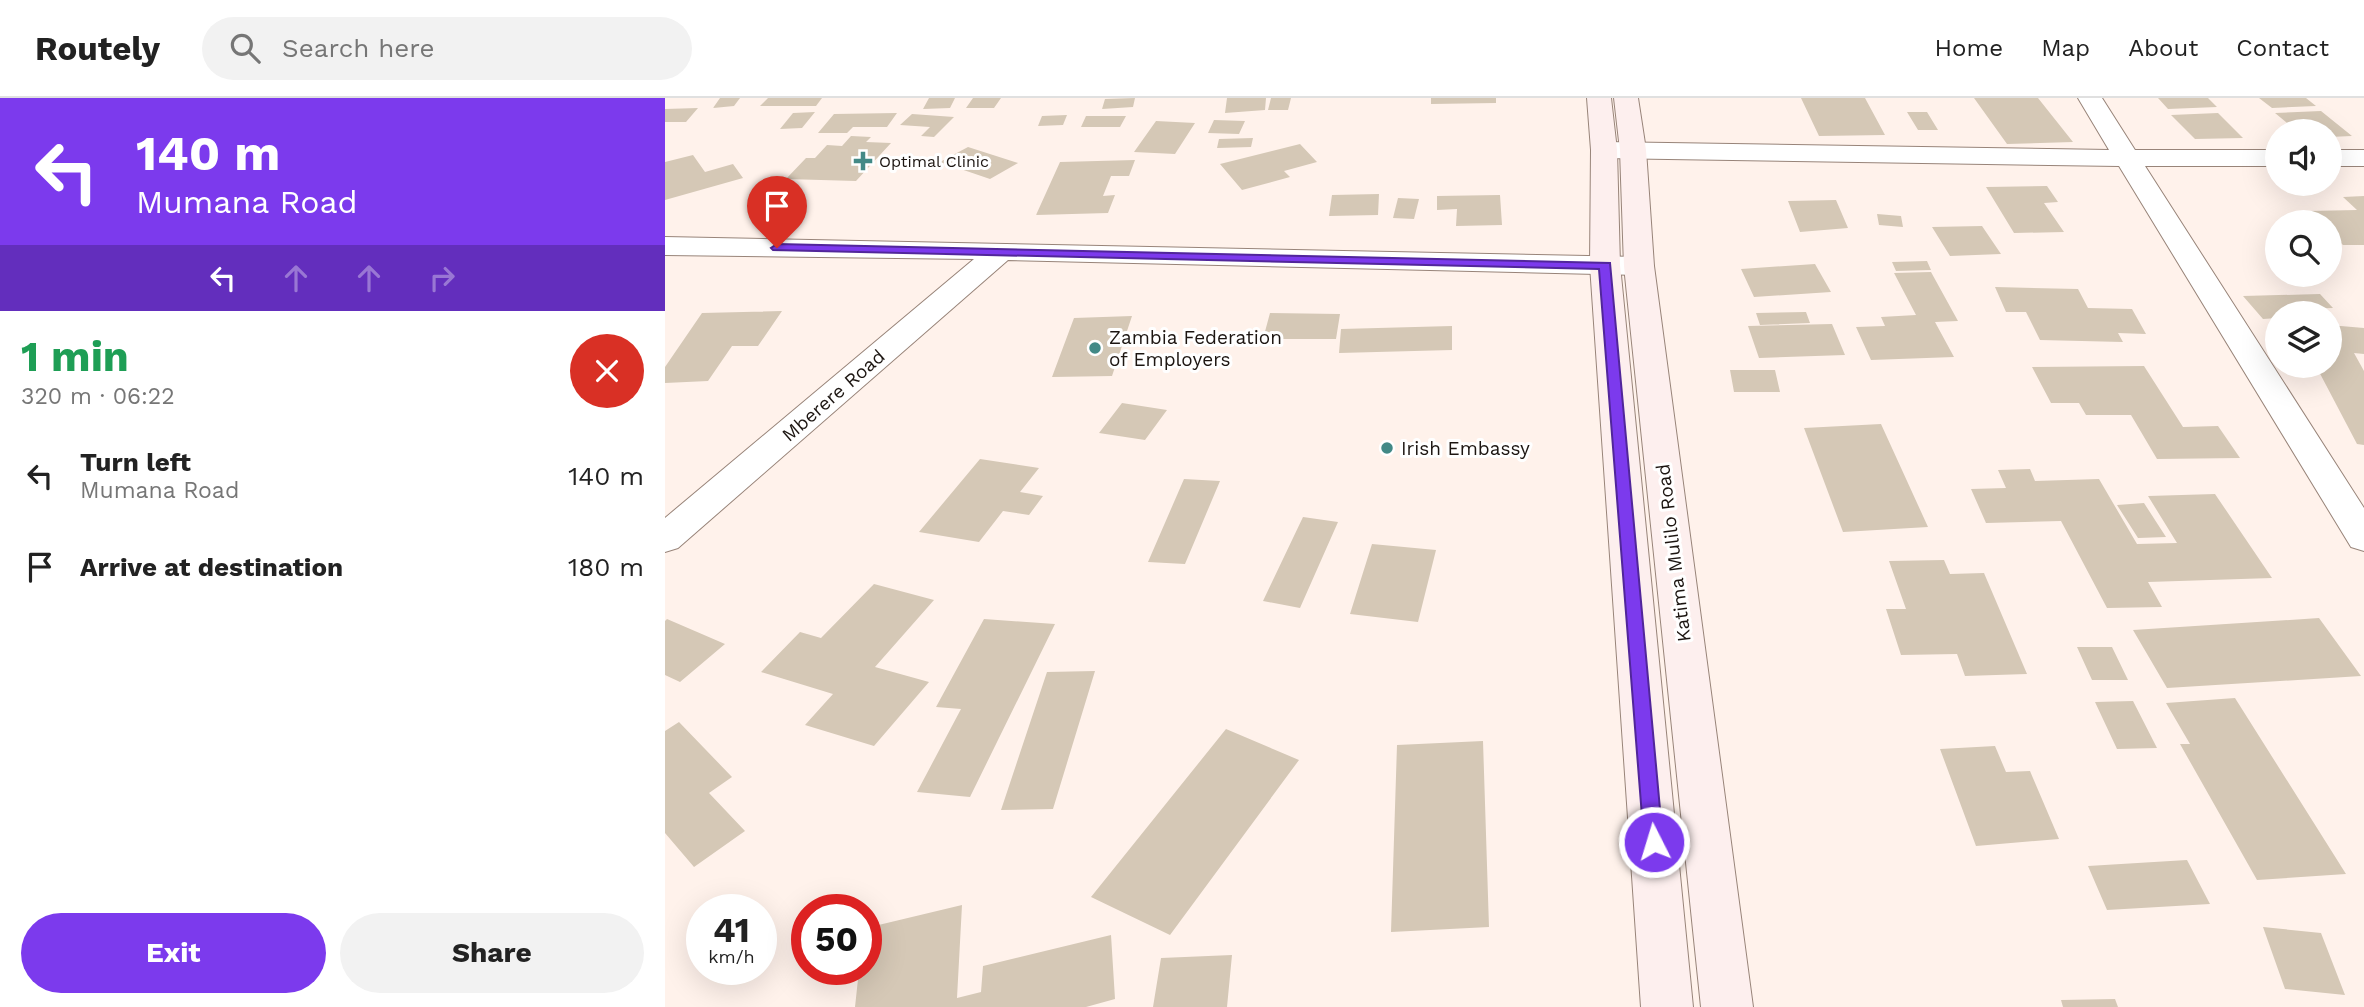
<!DOCTYPE html>
<html lang="en">
<head>
<meta charset="utf-8">
<style>
  body { margin:0; font-family:"Work Sans",sans-serif; background:#f2f2f2; color:#222; height:100vh; display:flex; flex-direction:column; font-size:26px; white-space:nowrap }
  * { box-sizing:border-box; margin:0 }
  p { font-size:23px; color:#767676 }
  .icon { flex:none; width:38px; height:38px; fill:none; stroke:currentColor; stroke-width:2; stroke-linecap:round; stroke-linejoin:round }
  .map { position:relative; flex:1; overflow:hidden }
  .side { display:flex; flex-direction:column; background:#fff; width:665px }
  .side>* { flex:none }
  .top-card { background:#7c3aed; color:#fff; overflow:hidden }
  .controls { position:absolute; left:1600px; top:21px; display:grid; gap:14px }
  .controls a { display:grid; place-items:center; width:77px; height:77px; border-radius:50%; background:#fff; box-shadow:0 7px 28px #0002; font-size:35px }
  .speed { position:absolute; left:21px; top:796px; display:flex; gap:14px; font-size:35px; font-weight:700; text-align:center }
  .speed>* { display:grid; place-content:center; width:91px; height:91px; border-radius:50%; background:#fff; box-shadow:0 7px 28px #0002; line-height:1 }
  .speed small { font-size:18px; font-weight:400 }
  .speed .limit { border:10px solid #d22; background:#fff; color:#111 }
  .pin { position:absolute; display:grid; place-items:center; width:60px; height:60px; color:#fff; margin:-72px -30px; border-radius:50% 50% 50% 0; rotate:-45deg; box-shadow:0 0 7px #0007 }
  .pin .icon { rotate:45deg }
  .me { position:absolute; width:77px; margin:-38px; rotate:355deg; stroke-linejoin:round; filter:drop-shadow(0 0 5px #0008) }
  .turn { display:flex; align-items:center; gap:24px; height:147px; padding:0 21px; font-size:32px }
  .turn .icon { width:91px; height:91px; stroke-width:2.5 }
  .turn b { display:block; font-size:49px; line-height:60px }
  .lanes { display:flex; align-items:center; height:66px; padding:0 21px; background:#0003; justify-content:center; gap:35px; direction:ltr }
  .lanes .off { opacity:.35 }
  .round { display:grid; place-items:center; flex:none; width:74px; height:74px; border-radius:37px; background:#f2f2f2 }
  .head { display:flex; align-items:center; justify-content:space-between; height:119px; padding:0 21px }
  h1 { font-size:42px; font-weight:700; line-height:52px; color:#1e9e55 }
  .cta { display:flex; gap:14px; margin-top:auto; padding:14px 21px }
  .cta a { flex:1; height:80px; border-radius:42px; background:#7c3aed; color:#fff; font-size:28px; font-weight:700; line-height:80px; text-align:center }
  .cta a+a { background:#f2f2f2; color:#222 }
  ul { padding:0; list-style:none }
  li { display:flex; align-items:center; gap:21px; height:91px; padding:0 21px }
  li div { flex:1 }
  li b { display:block; font-size:26px }
  li em { font-style:normal }
  header { display:flex; align-items:center; gap:42px; box-sizing:border-box; height:98px; padding:0 35px; background:#fff; border-bottom:2px solid #e0e0e0 }
  header strong { font-size:33px }
  nav { display:flex; gap:38px; margin-inline-start:auto; font-size:24px }
  .search { width:490px; height:63px; background:#f2f2f2; display:flex; align-items:center; gap:18px; box-sizing:border-box; padding:0 24px; border-radius:38px; color:#767676; font-size:26px }
  main { display:flex; flex:1; min-height:0 }
  .map>svg:first-child { display:block }
  .building { fill:#d5c8b6 }
  .lines { fill:none; stroke-linecap:round; stroke-linejoin:round }
  .street-casing { stroke:#988479; stroke-width:2 }
  .secondary-casing { stroke:#988479; stroke-width:2 }
  .street { fill:#fff; fill-rule:evenodd }
  .secondary { fill:#fdefee; fill-rule:evenodd }
  .route { fill:#7c3aed; stroke:#51269a; stroke-width:2 }
  .poi-dot { fill:#428986; stroke:#fff; stroke-width:2.5 }
  .labels { text-anchor:middle; stroke-width:6; stroke-linejoin:round; paint-order:stroke }
  .far-poi-label { font-size:16px; fill:#1c1511; stroke:#fff; text-anchor:start }
  .poi-label { font-size:19px; fill:#1c1511; stroke:#fff; text-anchor:start }
  .street-label { font-size:19px; fill:#1c1511; stroke:#fff }
</style>
</head>
<body>
<header>
<strong>Routely</strong>
<div class="search"><svg class="icon" aria-label="search" viewBox="0 0 24 24"><circle cx="10" cy="10" r="6"/><path d="M15 15l6 6"/></svg>Search here</div>
<nav><a>Home</a><a>Map</a><a>About</a><a>Contact</a></nav>
</header>
<main>
<section class="side">
<div class="top-card">
<div class="turn"><svg class="icon" aria-label="left" viewBox="0 0 24 24"><path d="M17 20v-9H6M10 6l-5 5 5 5"/></svg><div><b>140 m</b>Mumana Road</div></div>
<div class="lanes"><svg class="icon" aria-label="left" viewBox="0 0 24 24"><path d="M17 20v-9H6M10 6l-5 5 5 5"/></svg><svg class="icon off" aria-label="ahead" viewBox="0 0 24 24"><path d="M12 20V5M6 11l6-6 6 6"/></svg><svg class="icon off" aria-label="ahead" viewBox="0 0 24 24"><path d="M12 20V5M6 11l6-6 6 6"/></svg><svg class="icon off" aria-label="right" viewBox="0 0 24 24"><path d="M7 20v-9h11M14 6l5 5-5 5"/></svg></div>
</div>
<div class="head"><div><h1>1 min</h1><p>320 m · 06:22</p></div><a class="round" style="background:#d93025;color:#fff"><svg class="icon" aria-label="close" viewBox="0 0 24 24"><path d="M6 6l12 12M18 6L6 18"/></svg></a></div>
<ul>
<li><svg class="icon" aria-label="left" viewBox="0 0 24 24"><path d="M17 20v-9H6M10 6l-5 5 5 5"/></svg><div><b>Turn left</b><p>Mumana Road</p></div><em>140 m</em></li>
<li><svg class="icon" aria-label="arrive" viewBox="0 0 24 24"><path d="M6 21V4h12l-3 4 3 4H6"/></svg><div><b>Arrive at destination</b></div><em>180 m</em></li>
</ul>
<div class="cta"><a>Exit</a><a>Share</a></div>
</section>
<div class="map">
<svg width="1699" height="909" viewBox="0 0 1699 909">
  <rect width="100%" height="100%" fill="#fff2eb"/>
  <path class="building" d="M55,0H75L69,8L48,10Z
    M103,0H157L151,8H95Z
    M264,0H290L285,10L258,11Z
    M308,0H336L329,10H301Z
    M470,0L468,9L437,11L440,1Z
    M562,0H601L600,12L560,15Z
    M606,0H626L623,12H603Z
    M766,0H831V5L766,6Z
    M1136,0H1200L1220,37L1154,38Z
    M1309,0H1373L1408,44L1342,46Z
    M1493,0H1543L1552,9L1503,11Z
    M1594,0H1641L1651,8L1607,10Z
    M33,10L21,24H0V11Z
    M1656,13L1687,38L1664,39V33H1632L1610,15Z
    M150,14L137,30L115,31L128,15Z
    M1242,14H1262L1273,32H1253Z
    M232,15L222,29H188L182,35H153L169,16Z
    M1553,15L1578,40L1530,41L1506,17Z
    M247,16L289,19L269,39L256,38L265,29L235,27Z
    M402,17L398,27L373,28L377,18Z
    M421,18H461L455,29H416Z
    M549,22L580,23L574,36L543,35Z
    M491,23L530,25L510,56L469,54Z
    M186,38L206,39L201,44L226,45L191,83L121,81L141,60H150L162,47L177,48Z
    M588,40L586,49L552,50L554,41Z
    M635,46L652,64L619,73L625,79L577,92L555,66Z
    M303,49L353,65L325,81L275,64Z
    M28,57L40,74L68,66L78,80L0,102V64Z
    M470,62L464,78H446L438,98L450,97L443,115L371,117L395,64Z
    M1382,88L1393,104L1379,105L1399,134L1349,135L1321,89Z
    M714,96L713,117L664,118L667,97Z
    M835,97L837,127L791,128L792,111L772,112V98Z
    M1699,98V147H1678L1664,133V124H1655L1644,113L1692,112L1678,99Z
    M733,100L754,101L749,121L728,120Z
    M1171,102L1183,130L1135,134L1123,103Z
    M1212,116L1236,118L1238,129L1214,127Z
    M1317,128L1336,156L1285,158L1267,129Z
    M1262,163L1266,172L1231,173L1227,164Z
    M1150,166L1166,194L1089,199L1076,171Z
    M1266,174L1293,223L1270,224L1289,259L1206,262L1191,229L1220,228L1216,219L1251,217L1229,175Z
    M1330,189L1413,191L1423,210L1467,211L1481,236L1453,235L1458,244L1375,242L1361,214H1341Z
    M1655,196L1668,210L1635,211L1639,215H1612V220L1598,221L1578,198Z
    M117,213L93,248H67L43,283L0,285V269L37,215Z
    M1141,214L1145,225L1095,227L1091,215Z
    M605,215L675,216L671,241H598Z
    M467,218L447,278L387,279L409,220Z
    M1167,226L1180,257L1094,260L1083,228Z
    M1664,227L1699,230V256L1689,255L1699,273V347L1692,346L1651,268H1664Z
    M787,228V252L674,255L676,231Z
    M1479,268L1518,329L1553,328L1575,360L1492,361L1466,317H1421L1414,305H1386L1367,269Z
    M1065,272H1110L1115,294H1069Z
    M457,305L502,312L480,342L434,335Z
    M1216,326L1263,429L1178,434L1139,330Z
    M315,361L374,370L355,394L378,398L364,417L338,413L314,444L254,434Z
    M1365,371L1370,383L1434,381L1472,446L1512,445L1483,398L1550,396L1607,480L1483,484L1497,509L1442,510L1396,423L1321,425L1306,391L1341,390L1333,372Z
    M519,381L555,383L520,466L483,464Z
    M1479,405L1501,439L1473,440L1452,407Z
    M638,419L673,424L635,510L598,503Z
    M707,446L771,452L753,524L685,516Z
    M1279,462L1285,476L1319,475L1362,576L1300,578L1292,556L1236,557L1221,511H1241L1224,463Z
    M209,486L269,502L210,569L264,584L209,648L140,627L168,596L96,574L135,534L156,540Z
    M1654,520L1696,578L1502,590L1468,532Z
    M2,521L60,546L15,584L0,577V523Z
    M319,521L390,526L305,699L252,694L296,611L271,609Z
    M1412,549H1447L1463,582H1427Z
    M430,573L388,711L336,712L382,574Z
    M1570,600L1681,776L1592,782L1515,646H1525L1501,605Z
    M1468,603L1492,650L1452,651L1430,604Z
    M14,624L67,679L44,695L80,733L29,769L0,735V633Z
    M561,631L634,662L505,837L426,799Z
    M818,643L824,829L726,834L732,647Z
    M1330,648L1341,674L1365,673L1394,741L1311,748L1275,651Z
    M1522,762L1545,806L1442,812L1423,768Z
    M297,807L292,900L316,894L318,868L446,837L450,901L421,909H190L194,872H201V830Z
    M1598,829L1656,835L1680,897L1620,891Z
    M567,857L562,909H488L496,860Z
    M1450,901L1453,909H1398L1396,902Z"/>
  <g class="lines">
    <g class="street-casing">
      <path id="street" d="M1413,0H1437L1470,52H1612V68H1480L1699,410V453L1686,449L1454,68L939,60L930,57L926,52L930,47L939,44L1444,52Z
        M1664,52H1699V68H1664Z
        M0,139L974,159L984,162L989,168L984,174L974,177L343,162L13,450L0,454V420L309,161L0,157Z"/>
    </g>
    <g class="secondary-casing">
      <path id="secondary" d="M922,0H946L952,52L955,167L1028,909H976L925,167L926,52Z
        M949,0H973L981,52L989,168L1088,909H1036L959,168L955,52Z"/>
    </g>
    <use href="#street" class="street"/>
    <use href="#secondary" class="secondary"/>
  </g>
  <path class="route" d="M112,146L945,165L998,744L996,750L989,753L982,750L979,744L934,171L108,152L106,150Z"/>
  <g class="poi-dot">
    <path d="M194.5 52.5h7v7h7v7h-7v7h-7v-7h-7v-7h7z"/>
    <circle cx="430" cy="250" r="7"/>
    <circle cx="722" cy="350" r="7"/>
  </g>
  <g class="labels">
    <g class="far-poi-label">
      <text x="214" y="69">Optimal Clinic</text>
    </g>
    <g class="poi-label">
      <text x="444" y="246">Zambia Federation<tspan x="444" dy="22">of Employers</tspan></text>
      <text x="736" y="357">Irish Embassy</text>
    </g>
    <g class="street-label">
      <text transform="translate(168 297) rotate(-41)" y="7">Mberere Road</text>
      <text transform="translate(1008 455) rotate(-97)" y="7">Katima Mulilo Road</text>
    </g>
  </g>
</svg>
<div class="controls">
<a><svg class="icon" aria-label="sound" viewBox="0 0 24 24"><path d="M4 9h4l5-4v14l-5-4H4zM17 9q2 3 0 6"/></svg></a>
<a><svg class="icon" aria-label="search" viewBox="0 0 24 24"><circle cx="10" cy="10" r="6"/><path d="M15 15l6 6"/></svg></a>
<a><svg class="icon" aria-label="layers" viewBox="0 0 24 24"><path d="M12 4l9 5-9 5-9-5zM3 14l9 5 9-5"/></svg></a>
</div>
<div class="speed"><div>41<small>km/h</small></div><div class="limit">50</div></div>
<div class="pin" style="left:112px;top:150px;background:#d93025"><svg class="icon" aria-label="arrive" viewBox="0 0 24 24"><path d="M6 21V4h12l-3 4 3 4H6"/></svg></div>
<svg class="me" style="left:989px;top:744px" viewBox="-20 -20 40 40"><circle r="17" fill="#7c3aed" stroke="#fff" stroke-width="3"/><path d="M0-11L8 9 0 5-8 9z" fill="#fff"/></svg>
</div>
</main>
</body>
</html>
